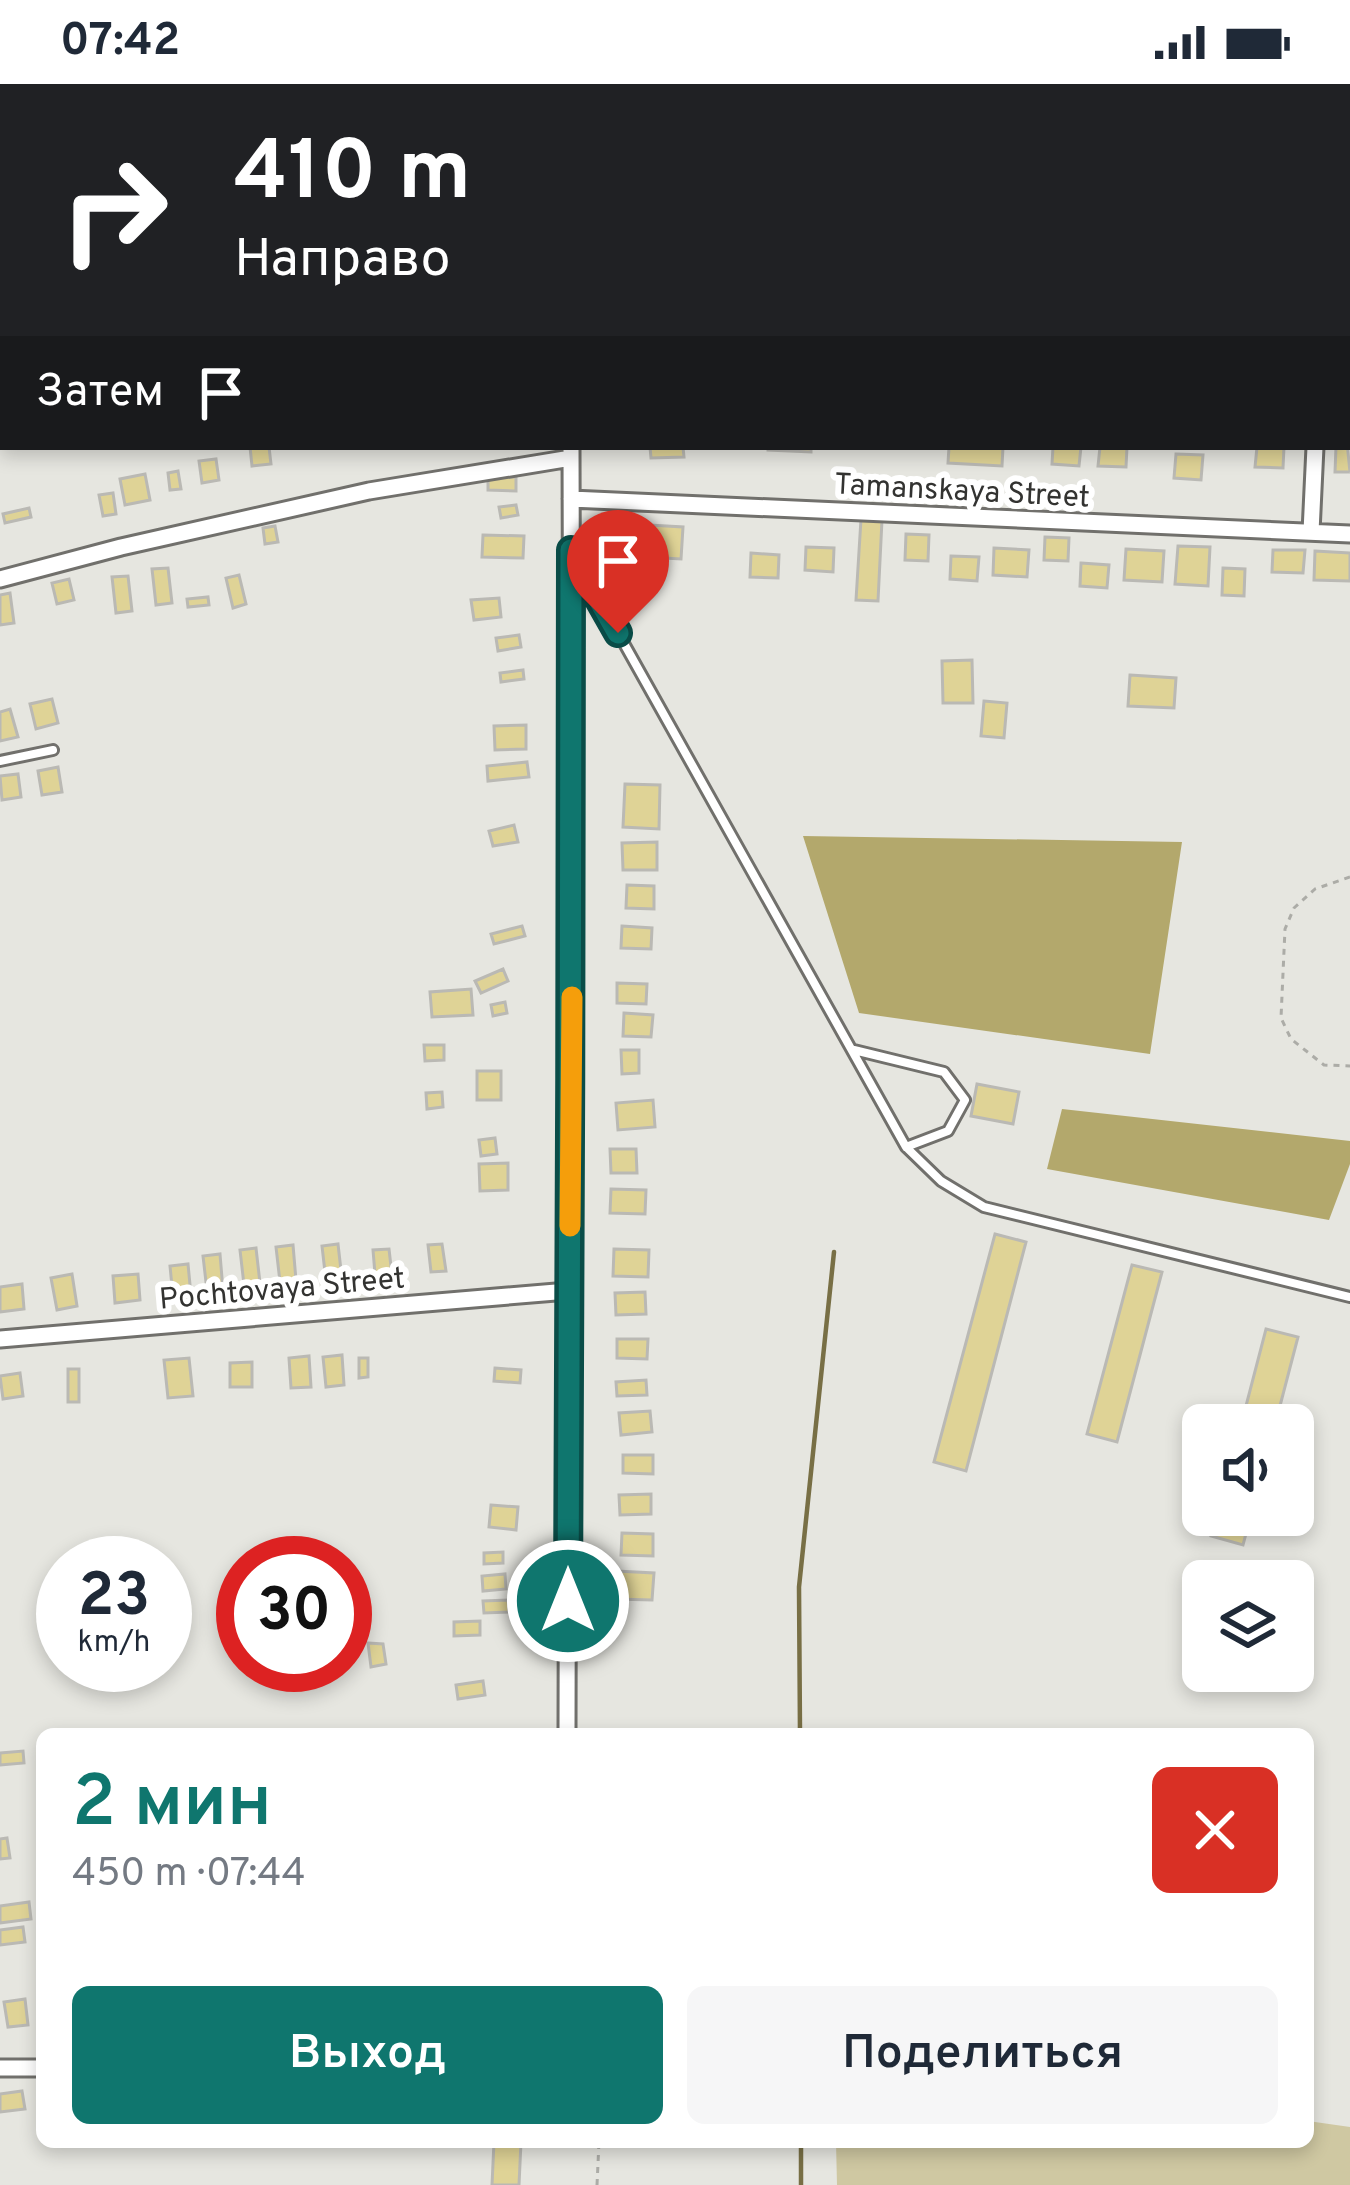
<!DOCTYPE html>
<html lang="ru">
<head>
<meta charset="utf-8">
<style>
  body { margin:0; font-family:Overpass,sans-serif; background:#f6f6f7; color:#1f2937; height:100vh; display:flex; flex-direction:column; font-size:45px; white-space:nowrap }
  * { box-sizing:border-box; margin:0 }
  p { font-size:39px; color:#747a83 }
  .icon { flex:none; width:66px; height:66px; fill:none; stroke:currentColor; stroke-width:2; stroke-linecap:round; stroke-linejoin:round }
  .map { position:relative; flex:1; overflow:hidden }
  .details { position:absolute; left:36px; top:1644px; width:1278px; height:420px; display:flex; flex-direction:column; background:#fff; border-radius:18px; box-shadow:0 6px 18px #0003 }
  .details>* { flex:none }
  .banner { position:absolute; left:0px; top:0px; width:1350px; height:366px; box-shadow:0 6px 18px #0003; background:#202124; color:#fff; overflow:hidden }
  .tools { position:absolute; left:1182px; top:1320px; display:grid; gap:24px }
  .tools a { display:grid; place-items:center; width:132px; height:132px; border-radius:18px; background:#fff; box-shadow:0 6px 18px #0003; font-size:60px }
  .speed { position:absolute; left:36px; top:1452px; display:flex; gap:24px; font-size:60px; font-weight:700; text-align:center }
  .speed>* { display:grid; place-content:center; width:156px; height:156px; border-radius:50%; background:#fff; box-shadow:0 6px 18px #0003; line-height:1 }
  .speed small { font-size:30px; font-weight:400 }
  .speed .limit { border:18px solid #d22; background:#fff; color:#111 }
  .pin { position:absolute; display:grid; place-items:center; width:102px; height:102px; color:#fff; margin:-123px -51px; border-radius:50% 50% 50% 0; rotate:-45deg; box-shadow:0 0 12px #0007 }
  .pin .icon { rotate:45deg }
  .me { position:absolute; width:132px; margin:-66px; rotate:0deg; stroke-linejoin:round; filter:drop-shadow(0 0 9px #0008) }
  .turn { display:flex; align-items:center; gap:42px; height:252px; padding:0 36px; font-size:54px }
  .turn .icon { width:156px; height:156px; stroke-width:2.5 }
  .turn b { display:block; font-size:84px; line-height:102px }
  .then { display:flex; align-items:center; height:114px; padding:0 36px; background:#0003; gap:24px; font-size:45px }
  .round { display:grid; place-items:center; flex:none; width:126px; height:126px; border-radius:18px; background:#f6f6f7 }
  .summary { display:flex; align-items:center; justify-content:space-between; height:204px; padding:0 36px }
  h1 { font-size:72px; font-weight:600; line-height:90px; color:#0f766e }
  .primary-button { display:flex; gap:24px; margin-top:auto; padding:24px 36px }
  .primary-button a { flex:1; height:138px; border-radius:18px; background:#0f766e; color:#fff; font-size:48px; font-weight:600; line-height:138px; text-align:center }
  .primary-button a+a { background:#f6f6f7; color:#1f2937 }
  .status { display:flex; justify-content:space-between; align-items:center; height:84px; padding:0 60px; background:#fff; direction:ltr }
  .status svg { height:33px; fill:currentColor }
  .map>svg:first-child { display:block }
  .green { fill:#cfc8a2 }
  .forest { fill:#b3a86c }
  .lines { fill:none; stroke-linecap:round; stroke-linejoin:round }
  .stream { stroke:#786f45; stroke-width:4.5 }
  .building { fill:#dfd396; stroke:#bab9b4; stroke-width:3 }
  .service-casing { stroke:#71706c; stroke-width:14 }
  .minor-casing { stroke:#71706c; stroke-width:21 }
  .path { stroke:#acaca7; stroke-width:3; stroke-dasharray:6 6; stroke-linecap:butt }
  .service { stroke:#fff; stroke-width:8 }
  .minor { stroke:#fff; stroke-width:15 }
  .route-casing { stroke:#0a4d48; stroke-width:30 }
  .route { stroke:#0f766e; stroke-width:21 }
  .slow { stroke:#f59e0b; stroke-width:21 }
  .labels { text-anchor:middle; stroke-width:12; stroke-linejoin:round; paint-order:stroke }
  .street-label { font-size:30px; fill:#333331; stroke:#fff }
</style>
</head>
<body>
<div class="status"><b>07:42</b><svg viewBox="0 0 49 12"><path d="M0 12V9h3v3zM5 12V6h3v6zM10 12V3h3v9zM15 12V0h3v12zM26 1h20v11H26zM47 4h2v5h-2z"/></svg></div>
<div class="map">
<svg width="1350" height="2101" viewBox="0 0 1350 2101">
  <rect width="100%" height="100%" fill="#e6e6e0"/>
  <path class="green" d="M1308,2037L1350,2043V2101H837L836,2058H1308Z"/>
  <path class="forest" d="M803,752L1182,758L1150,970L859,929Z
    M1062,1025L1350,1057V1080L1329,1136L1047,1085Z"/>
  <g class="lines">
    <path class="stream" d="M800,1650L799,1503L834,1168
      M801,2058V2101"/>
  </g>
  <path class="building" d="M1347,358L1350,388H1335L1336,363H1347Z
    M250,363H269L271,380L252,382Z
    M650,363H683L684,373L651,374Z
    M768,363H811V368L768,366Z
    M949,363H1003L1002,382L948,379Z
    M1053,363H1081L1079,382L1052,380Z
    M1100,363H1127L1126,383L1098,382Z
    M1257,363H1284L1283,384L1255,383Z
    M1176,370L1203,371L1201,396L1174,394Z
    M216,375L219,396L202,399L199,377Z
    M178,387L181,405L170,406L168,389Z
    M145,390L150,416L125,421L120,395Z
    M488,393H516V407L488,406Z
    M113,409L116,430L103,432L99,411Z
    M516,421L518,431L501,434L499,423Z
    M29,424L31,433L5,439L3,430Z
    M861,435L882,436L878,517L856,516Z
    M631,437L632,465H610V438Z
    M649,441L683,443L681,475L647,473Z
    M275,442L278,458L265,460L263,444Z
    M906,450L929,451L928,477L905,476Z
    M483,451L524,452L523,474L482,473Z
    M1045,453L1069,454L1068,477L1044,476Z
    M1178,462L1210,463L1208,502L1175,500Z
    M806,463L834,464L833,488L805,486Z
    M994,464L1029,466L1027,493L993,491Z
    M1126,465L1164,467L1162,498L1124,496Z
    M1273,466H1305L1303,489L1272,488Z
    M1315,467L1350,469V497L1314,496Z
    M751,469L779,471L778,494L750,493Z
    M951,472L979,473L977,497L950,495Z
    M1081,479L1109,481L1107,504L1080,502Z
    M168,484L172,519L156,521L152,485Z
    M1223,484L1245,485L1244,512L1222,511Z
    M239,491L246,520L233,524L226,494Z
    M128,492L132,527L116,529L112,493Z
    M69,495L74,516L57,520L52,499Z
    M10,509L14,539L0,541V511Z
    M208,513L209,521L188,523L187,515Z
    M499,514L501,533L474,536L471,516Z
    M519,551L521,563L498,567L496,554Z
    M972,576L973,619H943L942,577Z
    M523,586L524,595L501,598L500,589Z
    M1130,591L1176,594L1174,624L1128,622Z
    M52,615L58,639L36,645L30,620Z
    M984,617L1007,619L1004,654L981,652Z
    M10,625L18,653L0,657V628Z
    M526,641V665L495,666L494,642Z
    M527,678L529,693L488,697L487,682Z
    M58,683L62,708L42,711L38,687Z
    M18,690L21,713L2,716L0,692Z
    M625,700L660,701L659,745L623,743Z
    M514,741L518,758L493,762L489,747Z
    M657,758V786H623L622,759Z
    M627,801L654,802V825L626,824Z
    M522,842L525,852L494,860L491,850Z
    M622,842L652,844L651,865L621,864Z
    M503,885L508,897L481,909L475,897Z
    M617,899L647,900L646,920L617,919Z
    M471,905L473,931L432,933L430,908Z
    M505,918L507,929L493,932L491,921Z
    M624,929L653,931L651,953L623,952Z
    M424,961H444V976L425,977Z
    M621,966H639V989L622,990Z
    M477,987H501V1016H477Z
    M977,1000L1019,1008L1013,1040L971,1032Z
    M442,1008L443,1023L427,1025L426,1009Z
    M653,1016L655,1043L618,1046L616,1019Z
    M495,1054L497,1070L481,1072L479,1056Z
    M610,1065H636L637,1089H611Z
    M508,1079V1106L480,1107L479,1080Z
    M611,1105L646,1106L645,1130L610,1129Z
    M995,1150L1026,1158L966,1387L934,1378Z
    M338,1160L342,1195L326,1197L322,1162Z
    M442,1160L446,1187L431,1188L428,1161Z
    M293,1161L296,1196L280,1198L276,1163Z
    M256,1164L260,1199L244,1201L240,1166Z
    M389,1165L393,1200L376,1202L373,1166Z
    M614,1165L649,1166L648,1193L613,1192Z
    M220,1170L223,1206L207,1207L203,1172Z
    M188,1180L191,1211L173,1213L170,1182Z
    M1132,1181L1162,1188L1117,1358L1087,1350Z
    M72,1190L77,1222L57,1226L51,1194Z
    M138,1190L140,1216L115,1219L113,1192Z
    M22,1200L24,1225L0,1228V1203Z
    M645,1208L646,1230L616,1231L615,1209Z
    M1266,1245L1298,1253L1275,1341H1241Z
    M617,1255H648L647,1275L617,1274Z
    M342,1271L344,1301L326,1303L323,1273Z
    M309,1272L311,1303L291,1304L289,1274Z
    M189,1274L193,1312L168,1314L164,1276Z
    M359,1274H368V1293L359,1294Z
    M252,1278V1303H230V1279Z
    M495,1284L521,1286L520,1299L494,1297Z
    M68,1285H79V1318H68Z
    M20,1289L23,1312L3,1315L0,1292Z
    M646,1296L647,1311L617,1312L616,1298Z
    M650,1327L652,1348L621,1351L619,1329Z
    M623,1371H653V1390L623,1389Z
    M651,1410V1430L620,1431L619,1411Z
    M491,1421L518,1423L516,1446L489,1443Z
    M1217,1431H1251L1243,1461L1211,1452Z
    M622,1449L653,1450V1472L621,1471Z
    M503,1468V1479L484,1480V1469Z
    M616,1487L654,1489L652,1516L614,1515Z
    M505,1490L506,1505L483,1507L482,1492Z
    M508,1516L509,1528L484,1529L483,1517Z
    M480,1537V1551L454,1552V1538Z
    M368,1559L383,1560L386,1580L371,1583Z
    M483,1597L485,1611L458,1615L456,1601Z
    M23,1667L24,1679L0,1681V1669Z
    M7,1754L10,1774L0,1775V1755Z
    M29,1818L31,1835L0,1839V1822Z
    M23,1843L25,1858L0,1861V1846Z
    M25,1915L28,1941L8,1943L4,1918Z
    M22,2007L25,2025L0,2028V2010Z
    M494,2058H521L519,2101H492Z"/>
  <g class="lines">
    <g class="service-casing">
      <path id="service" d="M575,472L906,1063L941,1097L984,1123L1350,1213
        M0,677L53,666
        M854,966L944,988L965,1016L948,1047L906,1063"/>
    </g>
    <g class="minor-casing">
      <path id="minor" d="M582,3V0
        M1332,3L1333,0
        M0,196H3
        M571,415L1350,450
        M1311,448L1315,363
        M0,495L121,463L369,407L571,374
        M0,1255L568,1207
        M567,1650L568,1207L573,1071L571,363
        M0,1984H42"/>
    </g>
    <path class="path" d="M1350,793L1315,805L1294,824L1285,845L1281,934L1291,955L1324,981L1350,982
      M597,2101L599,2058"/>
    <use href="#service" class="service"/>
    <use href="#minor" class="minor"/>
  </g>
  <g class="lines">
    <g class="route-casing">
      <path id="route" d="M568,1517C568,1167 573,816 571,466L618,549"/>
    </g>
    <use href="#route" class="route"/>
    <path class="slow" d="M570,1142L572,913"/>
  </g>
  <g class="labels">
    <g class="street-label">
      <text transform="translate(962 406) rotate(3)" y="10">Tamanskaya Street</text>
      <text transform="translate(282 1204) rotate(-5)" y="10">Pochtovaya Street</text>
    </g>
  </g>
</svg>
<div class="tools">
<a><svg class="icon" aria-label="sound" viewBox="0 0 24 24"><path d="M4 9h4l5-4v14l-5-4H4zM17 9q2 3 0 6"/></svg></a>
<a><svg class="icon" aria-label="layers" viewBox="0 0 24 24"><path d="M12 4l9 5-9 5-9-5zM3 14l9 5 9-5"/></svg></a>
</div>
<div class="speed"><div>23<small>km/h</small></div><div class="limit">30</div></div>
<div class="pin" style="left:618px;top:549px;background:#d93025"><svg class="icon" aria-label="arrive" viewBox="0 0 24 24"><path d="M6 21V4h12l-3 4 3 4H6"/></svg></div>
<svg class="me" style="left:568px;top:1517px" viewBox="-20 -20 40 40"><circle r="17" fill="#0f766e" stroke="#fff" stroke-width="3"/><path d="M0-11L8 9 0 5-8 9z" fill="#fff"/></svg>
<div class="banner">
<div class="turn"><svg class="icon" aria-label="right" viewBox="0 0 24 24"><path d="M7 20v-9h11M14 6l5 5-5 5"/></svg><div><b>410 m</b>Направо</div></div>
<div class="then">Затем<svg class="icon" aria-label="arrive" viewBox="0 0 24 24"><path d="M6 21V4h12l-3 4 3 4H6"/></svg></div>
</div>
<section class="details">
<div class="summary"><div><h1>2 мин</h1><p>450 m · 07:44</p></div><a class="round" style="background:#d93025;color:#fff"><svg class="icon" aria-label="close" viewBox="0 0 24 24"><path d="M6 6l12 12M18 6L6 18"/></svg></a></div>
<div class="primary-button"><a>Выход</a><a>Поделиться</a></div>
</section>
</div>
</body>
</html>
